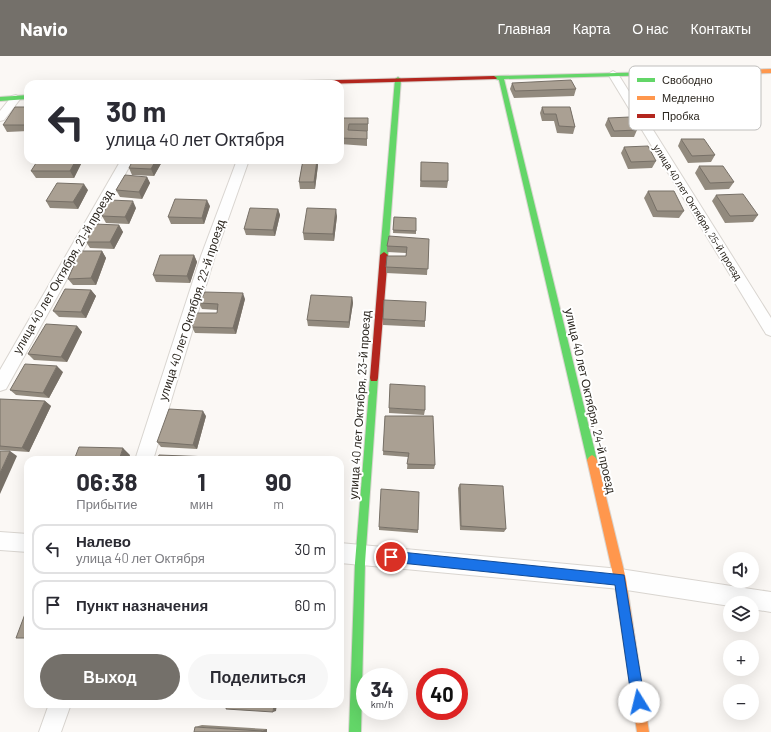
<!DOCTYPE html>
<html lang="ru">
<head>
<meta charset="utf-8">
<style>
  body { margin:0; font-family:Barlow,sans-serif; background:#f7f7f7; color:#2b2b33; height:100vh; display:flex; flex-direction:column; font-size:15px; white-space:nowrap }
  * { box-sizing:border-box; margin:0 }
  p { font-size:13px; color:#7c7c81 }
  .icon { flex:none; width:22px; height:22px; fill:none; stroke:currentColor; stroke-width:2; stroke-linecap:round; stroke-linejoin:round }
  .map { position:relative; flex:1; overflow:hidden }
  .side { position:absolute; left:24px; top:400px; width:320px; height:252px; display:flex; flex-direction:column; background:#fff; border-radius:12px; box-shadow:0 4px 16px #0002 }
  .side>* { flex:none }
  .top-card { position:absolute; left:24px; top:24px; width:320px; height:84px; border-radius:12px; box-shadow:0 4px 16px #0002; background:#fff; color:#2b2b33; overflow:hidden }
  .controls { position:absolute; left:723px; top:496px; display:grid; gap:8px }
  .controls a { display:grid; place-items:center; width:36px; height:36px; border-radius:50%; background:#fff; box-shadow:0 4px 16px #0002; font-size:20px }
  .speed { position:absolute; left:356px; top:612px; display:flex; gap:8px; font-size:20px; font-weight:700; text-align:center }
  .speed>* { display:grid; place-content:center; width:52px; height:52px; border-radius:50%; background:#fff; box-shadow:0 4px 16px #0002; line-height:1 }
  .speed small { font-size:10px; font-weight:400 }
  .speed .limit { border:6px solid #d22; background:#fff; color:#111 }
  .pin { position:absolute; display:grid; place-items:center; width:34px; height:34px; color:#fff; margin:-17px; border:2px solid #fff; border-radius:50%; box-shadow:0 1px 4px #0007 }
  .me { position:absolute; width:44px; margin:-22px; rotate:351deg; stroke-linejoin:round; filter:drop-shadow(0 0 3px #0008) }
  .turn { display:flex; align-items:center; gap:14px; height:84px; padding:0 16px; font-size:18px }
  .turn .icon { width:52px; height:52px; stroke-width:2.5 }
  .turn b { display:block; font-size:28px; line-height:34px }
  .eta { display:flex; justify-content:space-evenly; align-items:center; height:68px; text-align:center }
  .eta b { font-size:24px; font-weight:700; line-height:28px }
  .cta { display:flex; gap:8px; margin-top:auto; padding:8px 16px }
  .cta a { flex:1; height:46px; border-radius:24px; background:#74706a; color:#fff; font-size:16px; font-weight:700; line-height:46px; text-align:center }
  .cta a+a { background:#f7f7f7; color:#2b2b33 }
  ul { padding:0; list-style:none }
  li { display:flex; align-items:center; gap:12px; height:50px; margin:0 8px 6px; padding:0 8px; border:2px solid #e1e1e2; border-radius:12px }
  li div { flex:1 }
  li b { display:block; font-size:15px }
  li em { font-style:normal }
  header { display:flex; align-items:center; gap:24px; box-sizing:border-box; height:56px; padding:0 20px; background:#74706a; color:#fff }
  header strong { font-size:19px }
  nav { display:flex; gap:22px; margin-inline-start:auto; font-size:14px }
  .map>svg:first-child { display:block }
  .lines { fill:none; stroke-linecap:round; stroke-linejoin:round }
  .street-casing { stroke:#d9d5d0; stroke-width:2 }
  .fast-casing { stroke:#d9d5d0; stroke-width:2 }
  .slow-casing { stroke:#d9d5d0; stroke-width:2 }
  .jam-casing { stroke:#d9d5d0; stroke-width:2 }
  .street { fill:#fefefe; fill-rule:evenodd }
  .fast { fill:#63d668; fill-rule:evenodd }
  .slow { fill:#ff974d; fill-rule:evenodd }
  .jam { fill:#b3261e; fill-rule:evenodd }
  .wall { fill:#928a7e }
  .shaded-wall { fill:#777067 }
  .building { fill:#aaa093; stroke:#777067 }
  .route { fill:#1a73e8; stroke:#114b97 }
  .labels { text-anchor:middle; stroke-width:4; stroke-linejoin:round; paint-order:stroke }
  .far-street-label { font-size:10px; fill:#2b261f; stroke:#fff }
  .street-label { font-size:12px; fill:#2b261f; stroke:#fff }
  .key { fill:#fff; stroke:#bfbebc; stroke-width:1 }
  .key-label { font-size:11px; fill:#2b261f }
</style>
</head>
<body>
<header>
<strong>Navio</strong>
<nav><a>Главная</a><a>Карта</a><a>О нас</a><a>Контакты</a></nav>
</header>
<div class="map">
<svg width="771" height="676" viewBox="0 0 771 676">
  <rect width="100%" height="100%" fill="#fbf8f5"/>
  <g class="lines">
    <g class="street-casing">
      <path id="street" d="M613,15L618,18L771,262V280L766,278L608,18Z
        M16,39L21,42L4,64L0,65V55L12,40Z
        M121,104H133L6,333L0,335V314Z
        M237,104H249L215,200L153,404H135L201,200Z
        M0,476L28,478V496L0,494Z
        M340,487L620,513L771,536V556L752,553V547H730V550L620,533L340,507Z
        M49,648H71L61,676H39Z"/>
    </g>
    <g class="fast-casing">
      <path id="fast" d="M696,15L698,16V18L504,23L597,404L595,407L592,409L589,407L587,404L499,24L491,22L494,20Z
        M398,21L401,23L388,199L384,202L380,199L395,23Z
        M28,39V43L0,45V41Z
        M374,318L377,319L378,322L365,507L361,676H349L355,507L370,322L371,319Z"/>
    </g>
    <g class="slow-casing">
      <path id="slow" d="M771,13V17L696,19L693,17L696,15Z
        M592,399L595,401L597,404L626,523L649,676H637L614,523L587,404L589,401Z"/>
    </g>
    <g class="jam-casing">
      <path id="jam" d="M494,20L497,22L496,23L323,28H255L258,26Z
        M384,196L388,199L378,322L377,325H371L370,322L380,199Z"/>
    </g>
    <use href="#street" class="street"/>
    <use href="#fast" class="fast"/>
    <use href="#slow" class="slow"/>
    <use href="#jam" class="jam"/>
  </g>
  <path class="wall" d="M512,27L576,33L574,40L514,42L510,33Z
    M654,33L680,42L678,48L696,62L693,69L666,68L659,55L661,50H658L651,40Z
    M714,50L744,62L739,69H717L710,56Z
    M28,51V75L7,76L3,69Z
    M542,51H570L575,71L573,78L557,77L554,65H542L540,57Z
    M340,62H368V75H367V90L340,88Z
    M608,62L637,74L634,81H611L605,69Z
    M681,83L715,99L711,106L688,107L678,90Z
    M624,91L656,105L652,112L628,113L621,97Z
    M83,104L74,122H36L31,115Z
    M163,104L154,120L132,119L129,112Z
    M303,104H318V109L315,133H300L299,126Z
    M421,106L448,125L447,132L420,131Z
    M699,110L734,126L729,133L705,134L695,117Z
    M147,121L150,127L142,143L120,141L116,134Z
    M88,134L78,153L50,152L46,145Z
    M648,135L684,155L679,162L653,161L644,142Z
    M716,139L758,159L753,166L725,167L712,145Z
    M210,150L204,168H171L168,161Z
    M136,152L129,168L106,167L102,160Z
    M278,153L280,159L275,180L246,179L244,173Z
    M337,160L334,185L304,184L303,177Z
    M394,161L416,162V178L393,177Z
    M119,169L123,176L114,193L90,192L86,186Z
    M429,183L427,219L386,217V211L406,200V197L387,196V190Z
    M102,195L106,202L96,229H73L68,223Z
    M194,199L197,206L190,227L156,226L153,219Z
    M91,234L96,240L86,262L59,261L53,255Z
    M352,241L353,247L349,272L308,270L307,264Z
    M245,243L236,278L195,277L192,271L217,257L218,254L202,253L199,247Z
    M383,263L425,265V271L383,269Z
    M77,270L82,276L67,306L34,304L28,298Z
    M63,316L49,342L16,339L10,334Z
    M0,343L45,345L51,350L29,396L0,394Z
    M389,352L425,354L424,359L389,357Z
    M206,360L197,393L161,391L157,386Z
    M385,360L435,409L434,413H407L408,401L383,399Z
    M460,428L506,473L504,476L460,474L458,432Z
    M379,471L418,474V477L379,474Z
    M202,669L267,673V676L195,671Z"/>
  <path class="shaded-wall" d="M76,104H83L74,122L70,115Z
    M156,104H163L154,120L151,113Z
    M317,104L318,109L315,133L314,126Z
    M147,121L150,127L142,143L139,136Z
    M84,128L88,134L78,153L73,146Z
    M207,144L210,150L204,168L202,162Z
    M133,145L136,152L129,168L125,161Z
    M278,153L280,159L275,180L273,174Z
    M336,153L337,160L334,185L333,178Z
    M119,169L123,176L114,193L110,186Z
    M102,195L106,202L96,229L91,222Z
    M194,199L197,206L190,227L187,220Z
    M91,234L96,240L86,262L81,256Z
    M243,237L245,243L236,278L233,272Z
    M352,241L353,247L349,272V266Z
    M77,270L82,276L67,306L61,301Z
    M57,310L63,316L49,342L43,337Z
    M45,345L51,350L29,396L22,392Z
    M203,355L206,360L197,393L193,389Z
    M123,392L130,399L129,404H119Z
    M10,395L17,400L0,438V417Z
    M274,648H277L276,655L273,656Z
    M267,673V676H262V675Z"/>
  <path class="building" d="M571,24L576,33L515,35L512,27Z
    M15,51H28V69H3Z
    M542,51H570L575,71L559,70L556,58H544Z
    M630,61L637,74L614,75L608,62Z
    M340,62H368V68H349L348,74L367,75V83L340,82Z
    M681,83H704L715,99L692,100Z
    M648,90L656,105L631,106L624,91Z
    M38,104H76L70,115H31Z
    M133,104H156L151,113L129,112Z
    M303,104H317L314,126H299Z
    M421,106L448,107V125H421Z
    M699,110H723L734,126L710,127Z
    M125,119L147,121L139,136L116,134Z
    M57,127L84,128L73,146L46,145Z
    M648,135H674L684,155H657Z
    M743,138L758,159L730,160L716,139Z
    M175,143L207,144L202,162L168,161Z
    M110,144L133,145L125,161L102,160Z
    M250,152L278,153L273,174L244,173Z
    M307,152L336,153L333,178L303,177Z
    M394,161L416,162V175L393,174Z
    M94,168L119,169L110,186H86Z
    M389,180L429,183L428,213L386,211L387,200H406L407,191L387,190Z
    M80,195H102L91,222L68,223Z
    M160,199H194L187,220L153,219Z
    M65,233L91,234L81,256L53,255Z
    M205,236L243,237L233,272L192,271L197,257H217L218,248L199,247Z
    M311,239L352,241L349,266L307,264Z
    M384,244L426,246L425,265L383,263Z
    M46,268L77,270L61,301L28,298Z
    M25,308L57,310L43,337L10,334Z
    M390,328L425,330V354L389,352Z
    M0,343L45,345L22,392L0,390Z
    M169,353L203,355L193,389L157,386Z
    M385,360H433L435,409L407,408L409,397L383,395Z
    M79,391L123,392L119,404H74Z
    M0,395H10L0,417Z
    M159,399L211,401L210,404H157Z
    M460,428L503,430L506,473L461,470Z
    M381,433L419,436L418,474L379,471Z
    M28,550V582H16Z
    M227,648H274L273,656L226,653Z
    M195,671L262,675V676H194Z"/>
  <path class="route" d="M391,495L624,519L645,646L643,650L639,652L634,650L632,646L615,529L391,506L388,505L386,501L388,497Z"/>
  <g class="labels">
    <g class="far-street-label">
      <text transform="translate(698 156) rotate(58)" y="4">улица 40 лет Октября, 25-й проезд</text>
    </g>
    <g class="street-label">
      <text transform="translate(63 216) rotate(-60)" y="4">улица 40 лет Октября, 21-й проезд</text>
      <text transform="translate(192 254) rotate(-72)" y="4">улица 40 лет Октября, 22-й проезд</text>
      <text transform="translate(590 345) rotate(77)" y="4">улица 40 лет Октября, 24-й проезд</text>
      <text transform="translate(360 349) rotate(-86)" y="4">улица 40 лет Октября, 23-й проезд</text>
    </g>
  </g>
  <rect x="629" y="10" width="132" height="64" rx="6" class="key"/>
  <rect x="637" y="22" width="18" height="4" fill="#63d668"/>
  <rect x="637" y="40" width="18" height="4" fill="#ff974d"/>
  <rect x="637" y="58" width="18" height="4" fill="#b3261e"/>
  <g class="key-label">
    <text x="662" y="28">Свободно</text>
    <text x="662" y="46">Медленно</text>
    <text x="662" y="64">Пробка</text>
  </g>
</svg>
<div class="controls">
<a><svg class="icon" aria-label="sound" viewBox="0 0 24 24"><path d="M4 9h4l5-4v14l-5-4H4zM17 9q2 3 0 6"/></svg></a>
<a><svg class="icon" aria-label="layers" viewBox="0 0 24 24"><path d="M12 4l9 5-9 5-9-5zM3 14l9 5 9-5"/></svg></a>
<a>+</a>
<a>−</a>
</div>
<div class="speed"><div>34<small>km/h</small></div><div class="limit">40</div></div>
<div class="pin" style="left:391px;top:501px;background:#d93025"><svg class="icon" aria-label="arrive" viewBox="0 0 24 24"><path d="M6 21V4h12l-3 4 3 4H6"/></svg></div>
<svg class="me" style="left:639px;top:646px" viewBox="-20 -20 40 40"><circle r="19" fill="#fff"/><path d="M0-13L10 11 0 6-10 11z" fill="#1a73e8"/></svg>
<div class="top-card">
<div class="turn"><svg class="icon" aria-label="left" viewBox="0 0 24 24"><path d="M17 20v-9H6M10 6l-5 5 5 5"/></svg><div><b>30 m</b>улица 40 лет Октября</div></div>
</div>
<section class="side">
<div class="eta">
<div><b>06:38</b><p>Прибытие</p></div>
<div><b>1</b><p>мин</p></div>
<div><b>90</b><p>m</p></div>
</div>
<ul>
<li><svg class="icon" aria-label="left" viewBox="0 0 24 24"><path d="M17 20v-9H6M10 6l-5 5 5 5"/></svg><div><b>Налево</b><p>улица 40 лет Октября</p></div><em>30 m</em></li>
<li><svg class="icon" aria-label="arrive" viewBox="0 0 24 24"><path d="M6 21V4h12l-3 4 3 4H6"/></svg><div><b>Пункт назначения</b></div><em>60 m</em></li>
</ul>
<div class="cta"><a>Выход</a><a>Поделиться</a></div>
</section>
</div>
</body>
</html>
